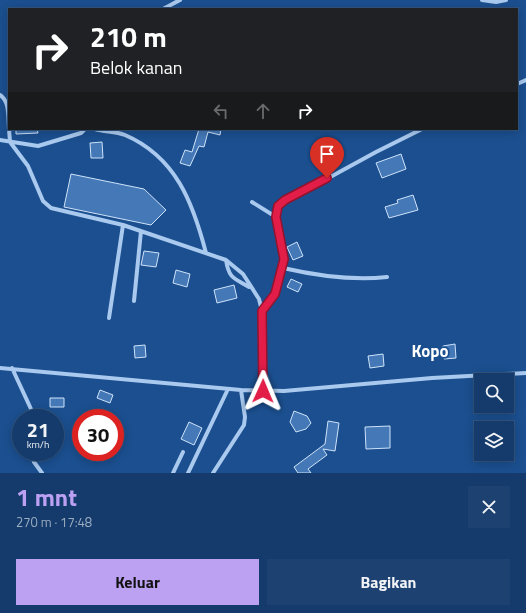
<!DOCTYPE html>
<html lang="id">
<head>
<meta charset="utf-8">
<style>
  body { margin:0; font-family:"Titillium Web",sans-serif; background:#1d4271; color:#f1f3f6; height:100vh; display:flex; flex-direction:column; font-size:15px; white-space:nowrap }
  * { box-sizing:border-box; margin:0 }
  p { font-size:13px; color:#9dadc1 }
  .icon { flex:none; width:22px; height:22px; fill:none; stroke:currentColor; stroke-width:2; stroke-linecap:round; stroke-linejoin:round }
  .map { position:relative; height:473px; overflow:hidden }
  .drawer { display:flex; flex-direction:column; background:#143b6b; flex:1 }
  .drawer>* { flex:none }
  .hud { position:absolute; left:8px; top:8px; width:510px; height:122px; border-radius:0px; box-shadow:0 2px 10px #0003,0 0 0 1px #33557e; background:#202124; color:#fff; overflow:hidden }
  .tools { position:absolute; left:474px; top:373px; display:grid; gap:8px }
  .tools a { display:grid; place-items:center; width:40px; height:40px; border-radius:0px; background:#143b6b; box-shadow:0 2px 10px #0003,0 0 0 1px #33557e; font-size:20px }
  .speed { position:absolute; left:12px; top:409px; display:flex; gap:8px; font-size:20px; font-weight:700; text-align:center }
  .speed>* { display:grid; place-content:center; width:52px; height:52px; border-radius:50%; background:#143b6b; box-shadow:0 2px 10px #0003,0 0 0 1px #33557e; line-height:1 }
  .speed small { font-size:10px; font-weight:400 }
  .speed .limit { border:6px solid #d22; background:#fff; color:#111 }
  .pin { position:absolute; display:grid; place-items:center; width:34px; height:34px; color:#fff; margin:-41px -17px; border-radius:50% 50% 50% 0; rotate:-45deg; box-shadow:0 0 4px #0007 }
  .pin .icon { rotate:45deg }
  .me { position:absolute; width:44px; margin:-22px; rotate:1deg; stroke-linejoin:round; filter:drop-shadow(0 0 3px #0008) }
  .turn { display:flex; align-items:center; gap:14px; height:84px; padding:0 16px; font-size:18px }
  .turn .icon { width:52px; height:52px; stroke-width:2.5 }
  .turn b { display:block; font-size:28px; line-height:34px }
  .lanes { display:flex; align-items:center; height:38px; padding:0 16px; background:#0003; justify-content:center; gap:20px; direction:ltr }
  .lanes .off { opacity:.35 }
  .round { display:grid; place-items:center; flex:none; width:42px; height:42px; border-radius:0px; background:#1d4271 }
  .overview { display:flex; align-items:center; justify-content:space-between; height:68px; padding:0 16px }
  h1 { font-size:24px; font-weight:700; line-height:30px; color:#bca0f2 }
  .button { display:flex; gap:8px; margin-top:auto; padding:8px 16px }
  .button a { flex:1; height:46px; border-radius:0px; background:#bca0f2; color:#111; font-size:16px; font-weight:700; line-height:46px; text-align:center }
  .button a+a { background:#1d4271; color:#f1f3f6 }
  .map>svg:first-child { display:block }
  .building { fill:#4478b7; stroke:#cfe3fa }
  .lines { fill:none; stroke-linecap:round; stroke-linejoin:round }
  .minor { stroke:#a9c9ee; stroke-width:4 }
  .route-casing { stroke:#92132f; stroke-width:10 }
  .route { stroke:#e11d48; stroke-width:7 }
  .labels { text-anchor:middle; stroke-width:3.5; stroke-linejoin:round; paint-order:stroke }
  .quarter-label { font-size:17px; font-weight:bold; fill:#fff; stroke:#1b4f8f }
</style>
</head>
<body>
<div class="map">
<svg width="526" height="473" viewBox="0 0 526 473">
  <rect width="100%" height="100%" fill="#1b4f8f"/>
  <path class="building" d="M16,129H37L38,133L16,134Z
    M199,129H221L220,135L208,132L204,147L199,146L190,166L180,163L185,150L192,152Z
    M102,142L103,158H91L90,143Z
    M401,154L406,169L382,178L376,163Z
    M71,174L144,189L166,210L151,225L64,207Z
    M413,195L418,210L389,218L385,207L398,203L397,200Z
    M297,242L303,256L293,260L287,247Z
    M144,251L159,253L156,267L141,265Z
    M176,270L190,274L187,287L173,283Z
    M291,279L302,284L298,292L287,287Z
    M234,285L237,298L217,303L214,290Z
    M455,344L456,358L444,359L443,346Z
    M145,345L146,357L135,358L134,346Z
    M383,354L384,366L370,368L368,356Z
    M100,390L113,395L110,403L97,398Z
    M50,398H64V407H50Z
    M294,411L307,416L311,423L306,429L296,432L290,422Z
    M328,421L339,423L335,451L323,449L327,455L308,469L311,473H298L294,467L325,444Z
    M189,422L202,428L194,445L181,439Z
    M390,426V448L366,449L365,427Z"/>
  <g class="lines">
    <path class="minor" d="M482,0L496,2L506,0
      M163,9L180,0
      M517,84L526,80
      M0,95C10,101 8,118 9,129
      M9,129L10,142L28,166L43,201L51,208L123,225L226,260L243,274L259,299L262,311L263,391
      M95,129C105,132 115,131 125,135C176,157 193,203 206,253
      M0,140L38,146L81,133L85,129
      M252,202L276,217
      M226,260C229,279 234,278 249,287
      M283,268C318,276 352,281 387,277
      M134,301L141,231
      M262,311C276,295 287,273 284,250C281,236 272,218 279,205L376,152L422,129
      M109,318L123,225
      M0,368L241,390L284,391L432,378L526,373
      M12,368L31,409L32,418
      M32,452L34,462L42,473
      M173,473L183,452
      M188,473L228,389
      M213,473L244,425L245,417L241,390"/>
  </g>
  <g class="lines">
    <g class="route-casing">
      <path id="route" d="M263,391L262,311L275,294L284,259L276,217L278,206L285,200L327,178"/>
    </g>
    <use href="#route" class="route"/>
  </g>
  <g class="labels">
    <g class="quarter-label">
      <text x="430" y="357">Kopo</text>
    </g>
  </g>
</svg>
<div class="tools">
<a><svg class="icon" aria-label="search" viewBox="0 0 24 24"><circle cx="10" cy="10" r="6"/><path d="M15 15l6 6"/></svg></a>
<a><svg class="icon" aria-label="layers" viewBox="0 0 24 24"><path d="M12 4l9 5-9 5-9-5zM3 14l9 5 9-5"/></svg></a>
</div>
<div class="speed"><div>21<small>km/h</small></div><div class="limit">30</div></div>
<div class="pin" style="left:327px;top:178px;background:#d93025"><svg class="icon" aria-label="arrive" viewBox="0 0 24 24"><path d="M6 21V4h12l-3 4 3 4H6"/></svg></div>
<svg class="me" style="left:263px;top:391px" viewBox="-20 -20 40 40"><path d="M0-17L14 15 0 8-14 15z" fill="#e11d48" stroke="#fff" stroke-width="4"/></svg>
<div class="hud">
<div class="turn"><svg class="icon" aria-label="right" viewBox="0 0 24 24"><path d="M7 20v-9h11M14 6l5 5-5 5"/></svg><div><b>210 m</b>Belok kanan</div></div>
<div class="lanes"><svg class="icon off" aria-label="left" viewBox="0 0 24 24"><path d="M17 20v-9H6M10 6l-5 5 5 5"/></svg><svg class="icon off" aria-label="ahead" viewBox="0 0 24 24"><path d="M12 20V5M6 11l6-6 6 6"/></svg><svg class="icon" aria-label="right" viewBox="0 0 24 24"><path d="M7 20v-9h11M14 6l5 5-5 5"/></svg></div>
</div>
</div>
<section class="drawer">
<div class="overview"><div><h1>1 mnt</h1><p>270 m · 17:48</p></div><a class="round"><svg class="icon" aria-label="close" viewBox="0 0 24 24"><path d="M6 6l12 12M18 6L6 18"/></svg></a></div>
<div class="button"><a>Keluar</a><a>Bagikan</a></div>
</section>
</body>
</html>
